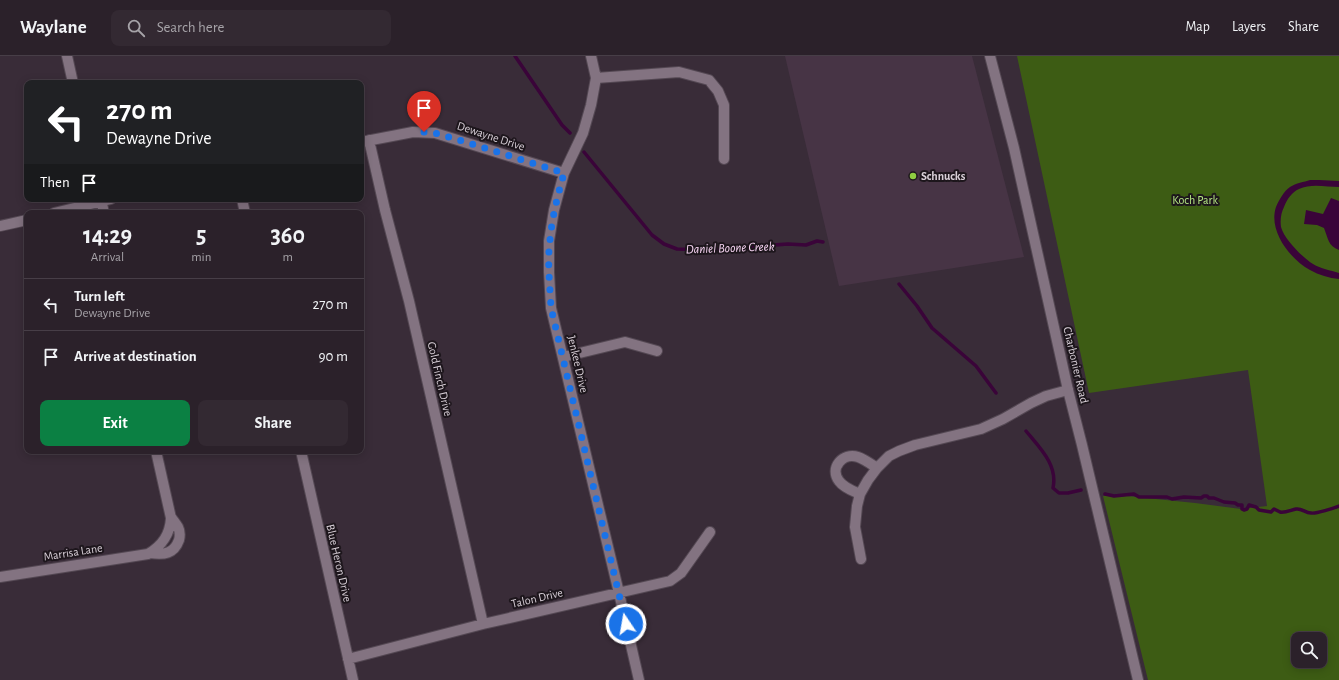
<!DOCTYPE html>
<html lang="en">
<head>
<meta charset="utf-8">
<style>
  body { margin:0; font-family:"Alegreya Sans",sans-serif; background:#332932; color:#f1f3f6; height:100vh; display:flex; flex-direction:column; font-size:15px; white-space:nowrap }
  * { box-sizing:border-box; margin:0 }
  p { font-size:13px; color:#a6a3a8 }
  .icon { flex:none; width:22px; height:22px; fill:none; stroke:currentColor; stroke-width:2; stroke-linecap:round; stroke-linejoin:round }
  .map { position:relative; flex:1; overflow:hidden }
  .panel { position:absolute; left:24px; top:154px; width:340px; height:244px; display:flex; flex-direction:column; background:#2b212a; border-radius:8px; box-shadow:0 2px 10px #0003,0 0 0 1px #473e47 }
  .panel>* { flex:none }
  .hud { position:absolute; left:24px; top:24px; width:340px; height:122px; border-radius:8px; box-shadow:0 2px 10px #0003,0 0 0 1px #473e47; background:#202124; color:#fff; overflow:hidden }
  .controls { position:absolute; left:1291px; top:576px; display:grid; gap:8px }
  .controls a { display:grid; place-items:center; width:36px; height:36px; border-radius:8px; background:#2b212a; box-shadow:0 2px 10px #0003,0 0 0 1px #473e47; font-size:20px }
  .pin { position:absolute; display:grid; place-items:center; width:34px; height:34px; color:#fff; margin:-41px -17px; border-radius:50% 50% 50% 0; rotate:-45deg; box-shadow:0 0 4px #0007 }
  .pin .icon { rotate:45deg }
  .me { position:absolute; width:44px; margin:-22px; rotate:348deg; stroke-linejoin:round; filter:drop-shadow(0 0 3px #0008) }
  .turn { display:flex; align-items:center; gap:14px; height:84px; padding:0 16px; font-size:18px }
  .turn .icon { width:52px; height:52px; stroke-width:2.5 }
  .turn b { display:block; font-size:28px; line-height:34px }
  .then { display:flex; align-items:center; height:38px; padding:0 16px; background:#0003; gap:8px; font-size:15px }
  .eta { display:flex; justify-content:space-evenly; align-items:center; height:68px; text-align:center }
  .eta b { font-size:24px; font-weight:700; line-height:28px }
  .cta { display:flex; gap:8px; margin-top:auto; padding:8px 16px }
  .cta a { flex:1; height:46px; border-radius:8px; background:#0b8043; color:#fff; font-size:16px; font-weight:700; line-height:46px; text-align:center }
  .cta a+a { background:#332932; color:#f1f3f6 }
  ul { padding:0; list-style:none }
  li { display:flex; align-items:center; gap:12px; height:52px; padding:0 16px; border-top:1px solid #473e47 }
  li div { flex:1 }
  li b { display:block; font-size:15px }
  li em { font-style:normal }
  header { display:flex; align-items:center; gap:24px; box-sizing:border-box; height:56px; padding:0 20px; background:#2b212a; border-bottom:1px solid #473e47 }
  header strong { font-size:19px }
  nav { display:flex; gap:22px; margin-inline-start:auto; font-size:14px }
  .search { width:280px; height:36px; background:#332932; display:flex; align-items:center; gap:10px; box-sizing:border-box; padding:0 14px; border-radius:8px; color:#a6a3a8; font-size:15px }
  .map>svg:first-child { display:block }
  .built { fill:#473445 }
  .green { fill:#3d5c14; fill-rule:evenodd }
  .water { fill:#3a0439 }
  .lines { fill:none; stroke-linecap:round; stroke-linejoin:round }
  .stream { stroke:#3a0439; stroke-width:3.5 }
  .street-casing { stroke:#544853; stroke-width:12 }
  .secondary-casing { stroke:#544853; stroke-width:12 }
  .street { stroke:#837381; stroke-width:10 }
  .secondary { stroke:#837381; stroke-width:10 }
  .route { stroke:#1a73e8; stroke-width:7; stroke-dasharray:0 12.6 }
  .poi-dot { fill:#8fcd41; stroke:#1d161c; stroke-width:1.5 }
  .labels { text-anchor:middle; stroke-width:4; stroke-linejoin:round; paint-order:stroke }
  .street-label { font-size:12px; fill:#d8cfd7; stroke:#1d161c }
  .poi-label { font-size:12px; font-weight:bold; fill:#d8cfd7; stroke:#1d161c; text-anchor:start }
  .park-label { font-size:12px; fill:#b5e684; stroke:#1d161c }
  .water-label { font-size:13px; font-style:italic; fill:#f8d6f4; stroke:#1d161c }
</style>
</head>
<body>
<header>
<strong>Waylane</strong>
<div class="search"><svg class="icon" aria-label="search" viewBox="0 0 24 24"><circle cx="10" cy="10" r="6"/><path d="M15 15l6 6"/></svg>Search here</div>
<nav><a>Map</a><a>Layers</a><a>Share</a></nav>
</header>
<div class="map">
<svg width="1339" height="624" viewBox="0 0 1339 624">
  <rect width="100%" height="100%" fill="#392c38"/>
  <path class="built" d="M785,0H972L1024,201L839,230Z"/>
  <path class="green" d="M1017,0H1339V624H1148L1103,440L1117,439L1195,447L1241,453L1267,450L1248,314L1089,337ZM1298,583H1320V605H1298Z"/>
  <path class="water" d="M1310,124H1319L1339,125V131C1327,131 1311,127 1299,133C1292,136 1287,143 1284,151C1281,157 1280,164 1281,171C1284,183 1303,202 1313,208C1321,213 1330,214 1339,217V223C1329,222 1319,219 1310,214C1290,203 1268,175 1276,151C1279,144 1284,135 1290,131C1296,127 1304,126 1310,124Z
    M1331,142L1339,145V194C1328,190 1328,182 1324,172L1317,169L1304,168L1306,154L1323,158Z"/>
  <g class="lines">
    <path class="stream" d="M515,0L562,69L570,77
      M584,96L652,179L664,188L677,193L705,194L788,188L806,189L817,185L823,186
      M899,228L917,250L932,272L976,310L996,337
      M1026,375C1040,392 1058,409 1053,432L1059,437H1068L1081,434
      M1105,438L1114,440L1134,438L1139,441H1167L1172,443L1184,441L1201,442L1204,440H1207L1209,442H1214L1224,446L1235,447L1238,449H1242V453L1244,454L1247,453L1249,449L1256,451L1259,454L1271,456L1274,453C1276,454 1278,455 1280,456C1285,457 1291,454 1296,453C1302,452 1305,457 1311,457C1316,458 1334,452 1339,450"/>
    <g class="street-casing">
      <path id="street" d="M67,0L73,27
        M591,0L596,22L591,49L583,77L564,117L554,154L549,185V216L551,252L619,537L639,624
        M596,22L679,16L709,24L718,35L724,49V103
        M369,84L385,154L409,245L483,568
        M361,86L413,76L435,77L564,117
        M101,143L104,157
        M242,143L245,157
        M54,157L111,143
        M0,170L27,164
        M563,301L625,286L657,295
        M301,395L353,624
        M860,438C853,435 844,432 839,425C829,412 843,396 858,401C864,403 871,408 877,412
        M150,497C164,499 174,498 179,484C180,480 180,475 178,471C176,468 173,464 171,461
        M861,503L855,471L857,450L860,438L868,424L877,412L889,400L899,395L915,389L981,373L1003,363L1031,347L1046,340L1068,334
        M0,521L148,498C163,489 170,478 171,462L156,395
        M348,603L483,568L670,525L681,517L710,476"/>
    </g>
    <g class="secondary-casing">
      <path id="secondary" d="M990,0L1014,92L1068,334L1082,389L1138,624"/>
    </g>
    <use href="#street" class="street"/>
    <use href="#secondary" class="secondary"/>
  </g>
  <g class="lines">
    <path class="route" d="M424,76L435,77L456,83L564,117C558,139 552,161 550,184C547,206 550,229 551,252L626,568"/>
  </g>
  <circle class="poi-dot" cx="913" cy="120" r="4"/>
  <g class="labels">
    <g class="street-label">
      <text transform="translate(491 80) rotate(18)" y="4">Dewayne Drive</text>
      <text transform="translate(578 308) rotate(77)" y="4">Jenkee Drive</text>
      <text transform="translate(1076 309) rotate(77)" y="4">Charbonier Road</text>
      <text transform="translate(440 323) rotate(77)" y="4">Gold Finch Drive</text>
      <text transform="translate(73 496) rotate(-9)" y="4">Marrisa Lane</text>
      <text transform="translate(339 507) rotate(77)" y="4">Blue Heron Drive</text>
      <text transform="translate(537 542) rotate(-13)" y="4">Talon Drive</text>
    </g>
    <g class="poi-label">
      <text x="921" y="124">Schnucks</text>
    </g>
    <g class="park-label">
      <text x="1195" y="148">Koch Park</text>
    </g>
    <g class="water-label">
      <text transform="translate(730 191) rotate(-2)" y="5">Daniel Boone Creek</text>
    </g>
  </g>
</svg>
<div class="controls">
<a><svg class="icon" aria-label="search" viewBox="0 0 24 24"><circle cx="10" cy="10" r="6"/><path d="M15 15l6 6"/></svg></a>
</div>
<div class="pin" style="left:424px;top:76px;background:#d93025"><svg class="icon" aria-label="arrive" viewBox="0 0 24 24"><path d="M6 21V4h12l-3 4 3 4H6"/></svg></div>
<svg class="me" style="left:626px;top:568px" viewBox="-20 -20 40 40"><circle r="17" fill="#1a73e8" stroke="#fff" stroke-width="3"/><path d="M0-11L8 9 0 5-8 9z" fill="#fff"/></svg>
<div class="hud">
<div class="turn"><svg class="icon" aria-label="left" viewBox="0 0 24 24"><path d="M17 20v-9H6M10 6l-5 5 5 5"/></svg><div><b>270 m</b>Dewayne Drive</div></div>
<div class="then">Then<svg class="icon" aria-label="arrive" viewBox="0 0 24 24"><path d="M6 21V4h12l-3 4 3 4H6"/></svg></div>
</div>
<section class="panel">
<div class="eta">
<div><b>14:29</b><p>Arrival</p></div>
<div><b>5</b><p>min</p></div>
<div><b>360</b><p>m</p></div>
</div>
<ul>
<li><svg class="icon" aria-label="left" viewBox="0 0 24 24"><path d="M17 20v-9H6M10 6l-5 5 5 5"/></svg><div><b>Turn left</b><p>Dewayne Drive</p></div><em>270 m</em></li>
<li><svg class="icon" aria-label="arrive" viewBox="0 0 24 24"><path d="M6 21V4h12l-3 4 3 4H6"/></svg><div><b>Arrive at destination</b></div><em>90 m</em></li>
</ul>
<div class="cta"><a>Exit</a><a>Share</a></div>
</section>
</div>
</body>
</html>
